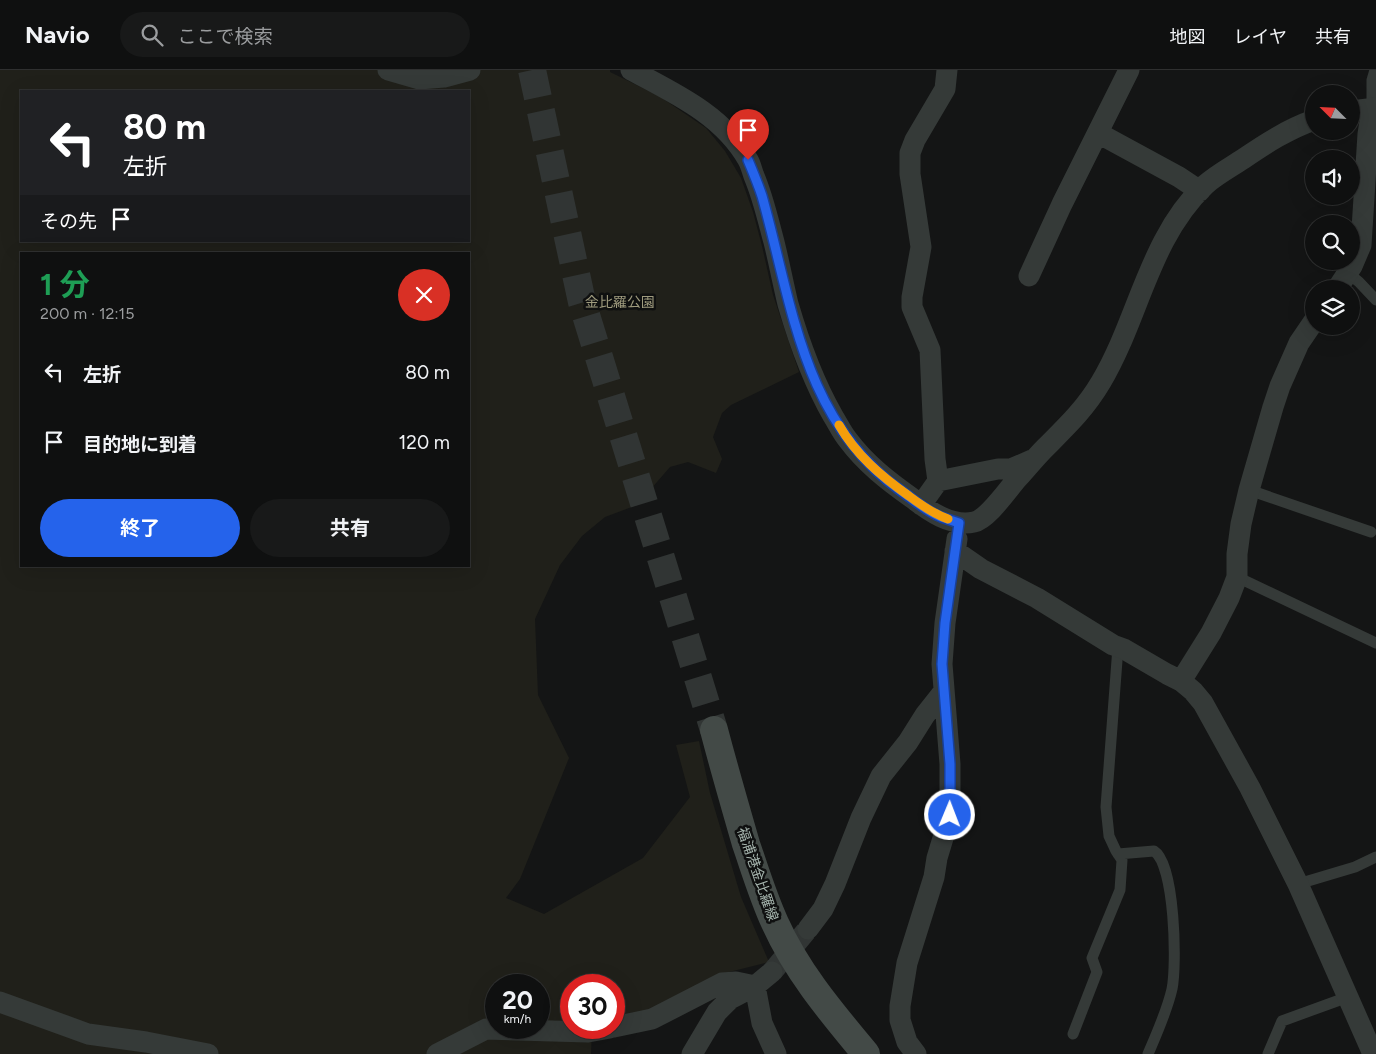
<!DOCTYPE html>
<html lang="ja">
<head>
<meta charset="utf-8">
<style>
  body { margin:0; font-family:Figtree,"Noto Sans JP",sans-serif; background:#181919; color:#f1f3f6; height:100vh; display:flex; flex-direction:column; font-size:19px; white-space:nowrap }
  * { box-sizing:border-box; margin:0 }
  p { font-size:16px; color:#9b9d9f }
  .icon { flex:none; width:28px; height:28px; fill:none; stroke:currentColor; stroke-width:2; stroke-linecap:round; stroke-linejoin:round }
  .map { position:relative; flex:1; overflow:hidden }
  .side { position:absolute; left:20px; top:182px; width:450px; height:315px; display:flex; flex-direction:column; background:#0f1010; border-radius:0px; box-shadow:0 5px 20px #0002,0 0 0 1px #2f3030 }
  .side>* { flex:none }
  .top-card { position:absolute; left:20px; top:20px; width:450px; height:152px; border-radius:0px; box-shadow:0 5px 20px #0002,0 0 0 1px #2f3030; background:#202124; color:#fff; overflow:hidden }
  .needle { width:32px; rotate:294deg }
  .tools { position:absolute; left:1305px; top:15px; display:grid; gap:10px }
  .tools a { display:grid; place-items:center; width:55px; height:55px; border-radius:50%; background:#0f1010; box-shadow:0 5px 20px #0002,0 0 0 1px #2f3030; font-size:25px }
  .speed { position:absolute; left:485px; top:904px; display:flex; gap:10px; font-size:25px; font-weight:700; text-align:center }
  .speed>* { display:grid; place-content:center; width:65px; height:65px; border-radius:50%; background:#0f1010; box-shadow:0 5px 20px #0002,0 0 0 1px #2f3030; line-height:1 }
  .speed small { font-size:12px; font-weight:400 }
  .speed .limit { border:8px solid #d22; background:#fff; color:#111 }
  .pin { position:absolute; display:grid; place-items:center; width:42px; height:42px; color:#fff; margin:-51px -21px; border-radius:50% 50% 50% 0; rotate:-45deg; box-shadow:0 0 5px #0007 }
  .pin .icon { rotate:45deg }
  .me { position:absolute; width:55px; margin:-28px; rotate:1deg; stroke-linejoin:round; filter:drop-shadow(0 0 4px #0008) }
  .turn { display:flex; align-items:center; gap:18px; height:105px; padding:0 20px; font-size:22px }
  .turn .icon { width:65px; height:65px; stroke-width:2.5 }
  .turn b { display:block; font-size:35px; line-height:42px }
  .then { display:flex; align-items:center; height:48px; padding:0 20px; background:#0003; gap:10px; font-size:19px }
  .round { display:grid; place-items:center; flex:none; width:52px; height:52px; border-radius:26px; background:#181919 }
  .headline { display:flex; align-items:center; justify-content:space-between; height:85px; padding:0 20px }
  h1 { font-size:30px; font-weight:700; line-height:38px; color:#1e9e55 }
  .cta { display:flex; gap:10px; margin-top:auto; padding:10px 20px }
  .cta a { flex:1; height:58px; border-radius:30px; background:#2563eb; color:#fff; font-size:20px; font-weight:700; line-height:58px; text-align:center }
  .cta a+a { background:#181919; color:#f1f3f6 }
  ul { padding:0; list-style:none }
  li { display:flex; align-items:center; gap:15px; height:70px; padding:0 20px }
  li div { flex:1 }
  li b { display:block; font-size:19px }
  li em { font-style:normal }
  header { display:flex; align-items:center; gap:30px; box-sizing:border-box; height:70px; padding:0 25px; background:#0f1010; border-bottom:1px solid #2f3030 }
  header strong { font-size:24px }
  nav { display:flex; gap:28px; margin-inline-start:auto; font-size:18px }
  .search { width:350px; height:45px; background:#181919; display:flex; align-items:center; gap:12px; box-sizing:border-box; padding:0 18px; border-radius:28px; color:#9b9d9f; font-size:19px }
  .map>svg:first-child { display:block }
  .green { fill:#20201a; fill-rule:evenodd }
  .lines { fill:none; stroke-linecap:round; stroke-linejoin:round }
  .minor-tunnel { stroke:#313534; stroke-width:21; stroke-dasharray:21 11; stroke-linecap:butt }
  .secondary-tunnel { stroke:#313534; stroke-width:28; stroke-dasharray:28 14; stroke-linecap:butt }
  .service { stroke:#353a38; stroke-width:11 }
  .minor { stroke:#353a38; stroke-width:21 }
  .secondary { stroke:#434a47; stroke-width:28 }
  .route-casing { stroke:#184099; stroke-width:12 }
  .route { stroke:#2563eb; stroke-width:9 }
  .slow { stroke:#f59e0b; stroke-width:9 }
  .labels { text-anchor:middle; stroke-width:5; stroke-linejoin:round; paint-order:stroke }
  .park-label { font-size:14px; fill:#9f9b7e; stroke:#0f1010 }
  .street-label { font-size:14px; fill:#a6b5ae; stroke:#0f1010 }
</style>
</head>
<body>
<header>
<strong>Navio</strong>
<div class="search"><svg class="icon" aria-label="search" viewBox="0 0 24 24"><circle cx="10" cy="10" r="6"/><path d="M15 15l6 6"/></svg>ここで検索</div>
<nav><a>地図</a><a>レイヤ</a><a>共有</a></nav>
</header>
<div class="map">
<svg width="1376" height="984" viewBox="0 0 1376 984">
  <rect width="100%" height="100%" fill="#141515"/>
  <path class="green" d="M0,0H610V2L659,26L706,58L725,81L741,108L753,142L762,176L773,225L799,302L731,335L722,343L713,367L722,389L716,403L688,392L670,397L637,435L605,447L582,466L560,495L535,549L538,625L569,688L520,809L506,828L544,844L643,788L690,727L676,675L699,671L710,723L741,827L769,892L725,903L651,940L614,948V915H571V958H592L591,984H0ZM21,21H469V171H21ZM21,184H469V496H21ZM496,915H539V958H496Z"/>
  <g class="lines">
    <path class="minor-tunnel" d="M772,902L808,859"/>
    <path class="secondary-tunnel" d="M532,0L582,232L714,660"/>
    <path class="service" d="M1372,38V10L1375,0
      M1348,203L1359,212L1376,230
      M1249,420L1371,462
      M1237,507L1376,573
      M1118,784L1154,781C1175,794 1177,895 1172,919C1167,941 1157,963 1148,984
      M1298,814L1355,797L1376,787
      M1073,964L1097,902L1092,888L1120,820L1122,790L1116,781L1109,766L1106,737L1118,577
      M1268,984L1282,951L1348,927"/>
    <path class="minor" d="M388,0L419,9L444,7L470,0
      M631,0C674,23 723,45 748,90C751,95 752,101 754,106C763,127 768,150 774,172C779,192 783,213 788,234C799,272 813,311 833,346C838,354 842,363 848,370C866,394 888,411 912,428C929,441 951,457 974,452C988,449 1008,419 1018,408C1027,398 1036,387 1045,378C1067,356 1085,339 1101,312C1139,248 1149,168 1205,115C1216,105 1231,97 1243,89C1265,74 1288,59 1314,50
      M1351,41L1376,38
      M1098,63L1179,107L1200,121
      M1029,206L1062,134L1129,0
      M1337,219L1352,196L1361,175L1368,64L1372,38
      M938,411L998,399H1011L1032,390
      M921,435L938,411L935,389L930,280L912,237V227L921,177L910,104V83L915,70L945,19L947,0
      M955,481L981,499L1037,528L1113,575L1124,579L1167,604L1181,611L1193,621L1203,633L1250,718L1298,814L1373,984
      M1181,611L1211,563L1229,528L1237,507V484L1241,454L1249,420L1273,337L1280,316L1299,273L1314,251
      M808,859L823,839L835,814L861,748L881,706L908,672L925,645L944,621
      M755,916L762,953L776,984
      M0,932L88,964L146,972L208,984
      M614,957L652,949L722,913L736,912L755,916
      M437,984L486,959L588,962L610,958
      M692,984L717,942L730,929L755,916L772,902
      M916,984L907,972L900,950V936L907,893L934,807L937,788L950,745V694L942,594L945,553L957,469"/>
    <path class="secondary" d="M714,660C724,698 735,736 746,774C755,800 763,827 775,853C797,902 832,943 866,984"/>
  </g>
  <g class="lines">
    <g class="route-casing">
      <path id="route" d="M748,90C753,102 758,114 762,126C792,232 802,350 900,420C913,429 926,441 941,447C947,449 953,451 959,453L945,553L942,594L950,694V745"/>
    </g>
    <use href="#route" class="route"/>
    <path class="slow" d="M839,355C856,385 881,406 909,426C921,435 934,444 948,449"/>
  </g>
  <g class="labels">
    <g class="park-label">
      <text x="620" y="237">金比羅公園</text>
    </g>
    <g class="street-label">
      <text transform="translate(758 804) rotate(71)" y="5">福浦港金比羅線</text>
    </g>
  </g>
</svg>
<div class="tools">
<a><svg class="needle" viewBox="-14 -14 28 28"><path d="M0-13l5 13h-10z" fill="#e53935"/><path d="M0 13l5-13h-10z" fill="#9b9d9f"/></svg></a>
<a><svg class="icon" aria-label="sound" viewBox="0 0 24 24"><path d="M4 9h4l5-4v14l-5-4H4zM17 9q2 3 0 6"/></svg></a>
<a><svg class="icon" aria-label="search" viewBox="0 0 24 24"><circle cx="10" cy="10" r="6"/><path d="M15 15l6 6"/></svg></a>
<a><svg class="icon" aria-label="layers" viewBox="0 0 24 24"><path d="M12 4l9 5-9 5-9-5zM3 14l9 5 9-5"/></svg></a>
</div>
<div class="speed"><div>20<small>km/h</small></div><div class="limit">30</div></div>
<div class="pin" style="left:748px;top:90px;background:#d93025"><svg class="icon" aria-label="arrive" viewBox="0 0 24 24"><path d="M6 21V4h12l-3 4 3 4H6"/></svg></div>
<svg class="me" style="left:950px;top:745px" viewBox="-20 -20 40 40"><circle r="17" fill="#2563eb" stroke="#fff" stroke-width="3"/><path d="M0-11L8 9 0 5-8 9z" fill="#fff"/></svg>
<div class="top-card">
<div class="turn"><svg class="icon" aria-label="left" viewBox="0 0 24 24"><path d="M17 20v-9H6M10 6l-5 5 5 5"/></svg><div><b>80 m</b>左折</div></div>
<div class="then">その先<svg class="icon" aria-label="arrive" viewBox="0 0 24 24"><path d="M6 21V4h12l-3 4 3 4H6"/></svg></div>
</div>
<section class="side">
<div class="headline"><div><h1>1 分</h1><p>200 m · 12:15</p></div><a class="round" style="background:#d93025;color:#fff"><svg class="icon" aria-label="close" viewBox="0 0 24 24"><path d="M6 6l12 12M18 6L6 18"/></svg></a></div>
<ul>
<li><svg class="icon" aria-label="left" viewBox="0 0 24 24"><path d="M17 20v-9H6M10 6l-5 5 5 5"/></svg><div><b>左折</b></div><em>80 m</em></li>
<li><svg class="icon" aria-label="arrive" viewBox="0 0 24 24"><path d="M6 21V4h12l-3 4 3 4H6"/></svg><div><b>目的地に到着</b></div><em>120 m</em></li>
</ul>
<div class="cta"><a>終了</a><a>共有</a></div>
</section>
</div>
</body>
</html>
